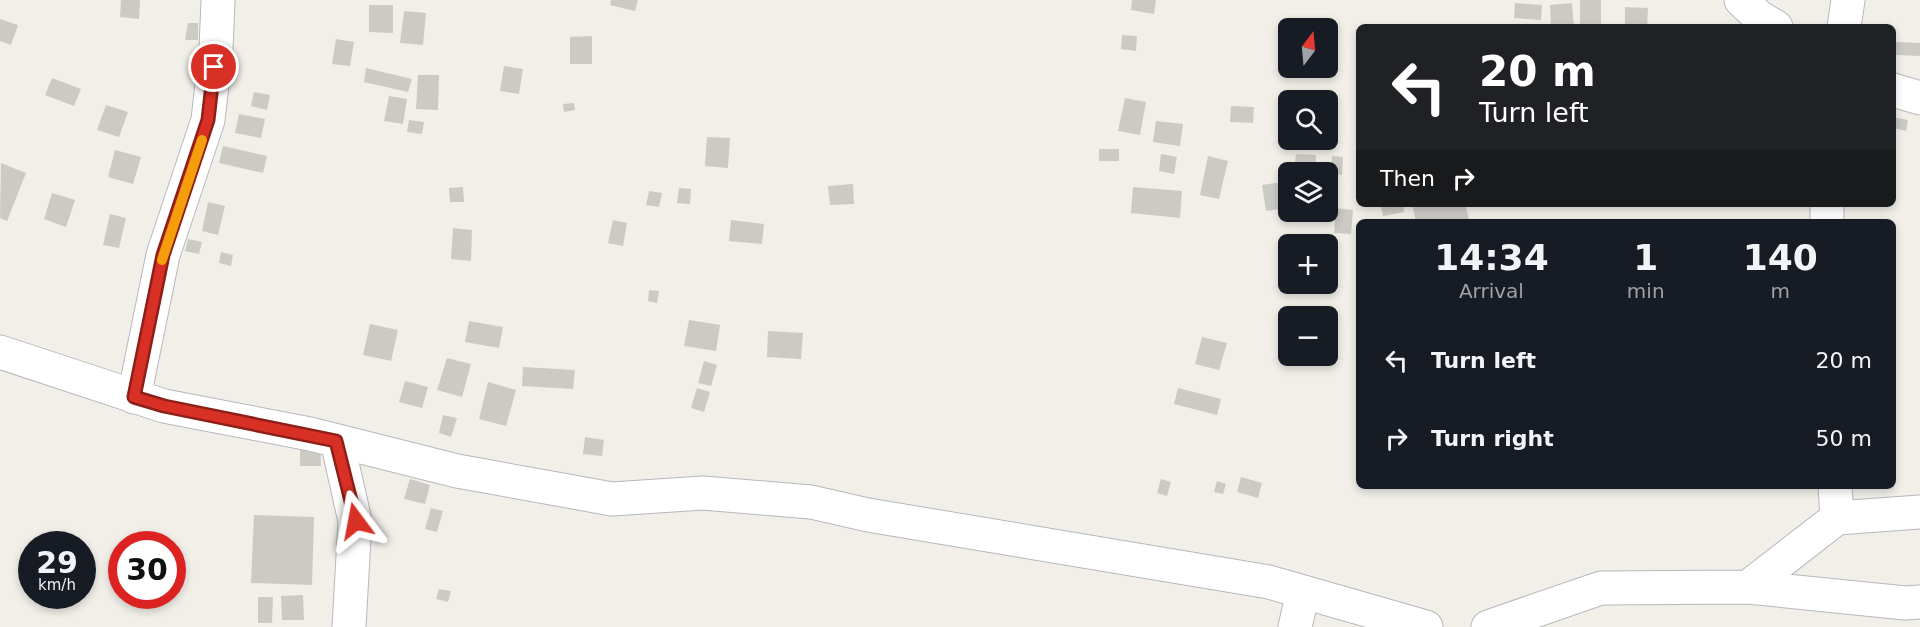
<!DOCTYPE html>
<html lang="en">
<head>
<meta charset="utf-8">
<style>
  body { margin:0; font-family:"DejaVu Sans",sans-serif; background:#242831; color:#f1f3f6; height:100vh; display:flex; flex-direction:column; font-size:22px; white-space:nowrap }
  * { box-sizing:border-box; margin:0 }
  p { font-size:20px; color:#9ea1a6 }
  .icon { flex:none; width:33px; height:33px; fill:none; stroke:currentColor; stroke-width:2; stroke-linecap:round; stroke-linejoin:round }
  .map { position:relative; flex:1; overflow:hidden }
  .panel { position:absolute; left:1356px; top:219px; width:540px; height:270px; display:flex; flex-direction:column; background:#171b24; border-radius:9px; box-shadow:0 3px 9px #0003 }
  .panel>* { flex:none }
  .hud { position:absolute; left:1356px; top:24px; width:540px; height:183px; border-radius:9px; box-shadow:0 3px 9px #0003; background:#202124; color:#fff; overflow:hidden }
  .needle { width:39px; rotate:16deg }
  .buttons { position:absolute; left:1278px; top:18px; display:grid; gap:12px }
  .buttons a { display:grid; place-items:center; width:60px; height:60px; border-radius:9px; background:#171b24; box-shadow:0 3px 9px #0003; font-size:30px }
  .speed { position:absolute; left:18px; top:531px; display:flex; gap:12px; font-size:30px; font-weight:700; text-align:center }
  .speed>* { display:grid; place-content:center; width:78px; height:78px; border-radius:50%; background:#171b24; box-shadow:0 3px 9px #0003; line-height:1 }
  .speed small { font-size:15px; font-weight:400 }
  .speed .limit { border:9px solid #d22; background:#fff; color:#111 }
  .pin { position:absolute; display:grid; place-items:center; width:51px; height:51px; color:#fff; margin:-26px; border:3px solid #fff; border-radius:50%; box-shadow:0 2px 6px #0007 }
  .me { position:absolute; width:66px; margin:-33px; rotate:347deg; stroke-linejoin:round; filter:drop-shadow(0 0 4px #0008) }
  .turn { display:flex; align-items:center; gap:21px; height:126px; padding:0 24px; font-size:27px }
  .turn .icon { width:78px; height:78px; stroke-width:2.5 }
  .turn b { display:block; font-size:42px; line-height:51px }
  .then { display:flex; align-items:center; height:57px; padding:0 24px; background:#0003; gap:12px; font-size:22px }
  .eta { display:flex; justify-content:space-evenly; align-items:center; height:102px; text-align:center }
  .eta b { font-size:36px; font-weight:700; line-height:42px }
  ul { padding:0; list-style:none }
  li { display:flex; align-items:center; gap:18px; height:78px; padding:0 24px }
  li div { flex:1 }
  li b { display:block; font-size:22px }
  li em { font-style:normal }
  .map>svg:first-child { display:block }
  .building { fill:#cccac5 }
  .lines { fill:none; stroke-linecap:round; stroke-linejoin:round }
  .minor-casing { stroke:#b5b8bc; stroke-width:35 }
  .minor { stroke:#fff; stroke-width:33 }
  .route-casing { stroke:#8d1f18; stroke-width:15 }
  .route { stroke:#d93025; stroke-width:10 }
  .slow { stroke:#f59e0b; stroke-width:10 }
</style>
</head>
<body>
<div class="map">
<svg width="1920" height="627" viewBox="0 0 1920 627">
  <rect width="100%" height="100%" fill="#f1efe8"/>
  <path class="building" d="M121,0H140L139,19L120,17Z
    M611,0H638L635,11L610,5Z
    M1132,0H1156L1154,14L1131,10Z
    M1580,0H1601V25H1580Z
    M1515,3L1542,5L1541,20L1514,18Z
    M1572,3L1574,27H1551L1550,5Z
    M369,5H393V33L369,32Z
    M1625,7L1648,8L1647,27H1625Z
    M404,11L426,13L423,45L400,43Z
    M0,19L18,25L11,45L0,41Z
    M188,23H198V40H185Z
    M1122,35L1137,36L1136,51L1121,49Z
    M592,36V64H570V37Z
    M336,39L354,42L350,66L332,64Z
    M1896,42L1920,43V56L1896,55Z
    M504,66L523,69L519,94L500,91Z
    M366,68L412,79L408,92L364,82Z
    M418,75H439L438,110L416,109Z
    M52,78L81,89L74,106L45,95Z
    M254,92L270,95L267,110L251,106Z
    M389,96L407,99L403,124L384,121Z
    M1125,98L1146,102L1140,135L1118,131Z
    M574,103L575,110L564,112L563,104Z
    M106,105L128,112L119,137L97,130Z
    M1231,106L1254,107L1253,123L1230,122Z
    M239,114L265,119L261,138L235,133Z
    M1893,117L1908,120L1906,131L1893,128Z
    M409,120L424,122L422,134L407,132Z
    M1156,121L1183,124L1180,146L1153,142Z
    M707,137L730,138L728,168L705,166Z
    M223,146L267,156L263,173L219,163Z
    M1099,149H1119V161H1099Z
    M115,150L141,157L133,184L108,177Z
    M1161,154L1177,157L1174,174L1159,171Z
    M1296,154L1316,155L1315,172H1294Z
    M1208,156L1228,161L1219,199L1200,195Z
    M1332,156L1343,157L1342,175L1331,174Z
    M1,163L26,173L7,221L0,218Z
    M1282,182L1287,208L1266,211L1262,185Z
    M853,184L854,204L830,205L828,186Z
    M463,187L464,202H450L449,188Z
    M1133,187L1182,191L1180,218L1131,213Z
    M679,188L691,189L690,204L677,203Z
    M649,191L662,193L659,207L646,205Z
    M52,193L75,200L66,227L44,219Z
    M208,202L225,206L218,235L202,231Z
    M1380,204H1403L1404,212L1383,216Z
    M1412,204H1465L1470,222H1416Z
    M1336,208L1353,210L1351,234L1334,233Z
    M110,214L126,218L119,248L103,245Z
    M613,220L627,223L623,246L608,243Z
    M731,220L764,224L762,244L729,241Z
    M453,228L472,230L471,261L451,259Z
    M188,239L202,242L199,254L185,251Z
    M221,252L233,255L231,266L219,263Z
    M649,290L659,291L657,303L648,301Z
    M689,320L720,325L716,351L684,346Z
    M469,321L503,327L499,348L465,342Z
    M370,324L398,330L391,361L363,355Z
    M768,331L803,333L801,359L767,357Z
    M1202,337L1227,343L1219,370L1195,364Z
    M447,358L471,364L462,397L437,390Z
    M704,361L717,365L711,386L698,383Z
    M523,367L575,370L573,389L522,386Z
    M405,381L428,387L422,408L399,402Z
    M488,382L516,390L506,426L479,419Z
    M697,388L710,392L704,412L691,408Z
    M1178,388L1221,399L1217,415L1174,404Z
    M443,415L457,418L451,437L439,433Z
    M585,437L604,440L602,456L583,454Z
    M320,440L321,466H300V441Z
    M1241,477L1262,483L1258,498L1237,492Z
    M410,479L430,485L425,504L404,499Z
    M1161,479L1171,482L1167,496L1157,493Z
    M1217,481L1226,484L1223,494L1214,492Z
    M431,508L443,511L437,532L425,529Z
    M254,515L314,517L312,585L251,583Z
    M439,589L451,591L448,602L436,599Z
    M303,595L304,620H282L281,596Z
    M258,597H273L272,623H258Z"/>
  <g class="lines">
    <g class="minor-casing">
      <path id="minor" d="M1741,0L1759,17L1776,27
        M1844,27L1848,0
        M1893,90L1920,98
        M1827,204V222
        M0,352L164,406L310,434L457,471L612,499L703,493L811,502L868,515L1269,582L1426,627
        M134,397L163,255L208,120L216,49L218,0
        M337,441L355,521L349,627
        M1837,518L1920,512
        M1748,587L1837,518L1835,486
        M1295,627L1303,592
        M1488,627L1601,588L1748,587L1905,603L1920,602"/>
    </g>
    <use href="#minor" class="minor"/>
  </g>
  <g class="lines">
    <g class="route-casing">
      <path id="route" d="M214,67L208,120L163,255L134,397L164,406L336,441L356,521"/>
    </g>
    <use href="#route" class="route"/>
    <path class="slow" d="M162,260L202,140"/>
  </g>
</svg>
<div class="buttons">
<a><svg class="needle" viewBox="-14 -14 28 28"><path d="M0-13l5 13h-10z" fill="#e53935"/><path d="M0 13l5-13h-10z" fill="#9ea1a6"/></svg></a>
<a><svg class="icon" aria-label="search" viewBox="0 0 24 24"><circle cx="10" cy="10" r="6"/><path d="M15 15l6 6"/></svg></a>
<a><svg class="icon" aria-label="layers" viewBox="0 0 24 24"><path d="M12 4l9 5-9 5-9-5zM3 14l9 5 9-5"/></svg></a>
<a>+</a>
<a>−</a>
</div>
<div class="speed"><div>29<small>km/h</small></div><div class="limit">30</div></div>
<div class="pin" style="left:214px;top:67px;background:#d93025"><svg class="icon" aria-label="arrive" viewBox="0 0 24 24"><path d="M6 21V4h12l-3 4 3 4H6"/></svg></div>
<svg class="me" style="left:356px;top:521px" viewBox="-20 -20 40 40"><path d="M0-17L14 15 0 8-14 15z" fill="#d93025" stroke="#fff" stroke-width="4"/></svg>
<div class="hud">
<div class="turn"><svg class="icon" aria-label="left" viewBox="0 0 24 24"><path d="M17 20v-9H6M10 6l-5 5 5 5"/></svg><div><b>20 m</b>Turn left</div></div>
<div class="then">Then<svg class="icon" aria-label="right" viewBox="0 0 24 24"><path d="M7 20v-9h11M14 6l5 5-5 5"/></svg></div>
</div>
<section class="panel">
<div class="eta">
<div><b>14:34</b><p>Arrival</p></div>
<div><b>1</b><p>min</p></div>
<div><b>140</b><p>m</p></div>
</div>
<ul>
<li><svg class="icon" aria-label="left" viewBox="0 0 24 24"><path d="M17 20v-9H6M10 6l-5 5 5 5"/></svg><div><b>Turn left</b></div><em>20 m</em></li>
<li><svg class="icon" aria-label="right" viewBox="0 0 24 24"><path d="M7 20v-9h11M14 6l5 5-5 5"/></svg><div><b>Turn right</b></div><em>50 m</em></li>
</ul>
</section>
</div>
</body>
</html>
